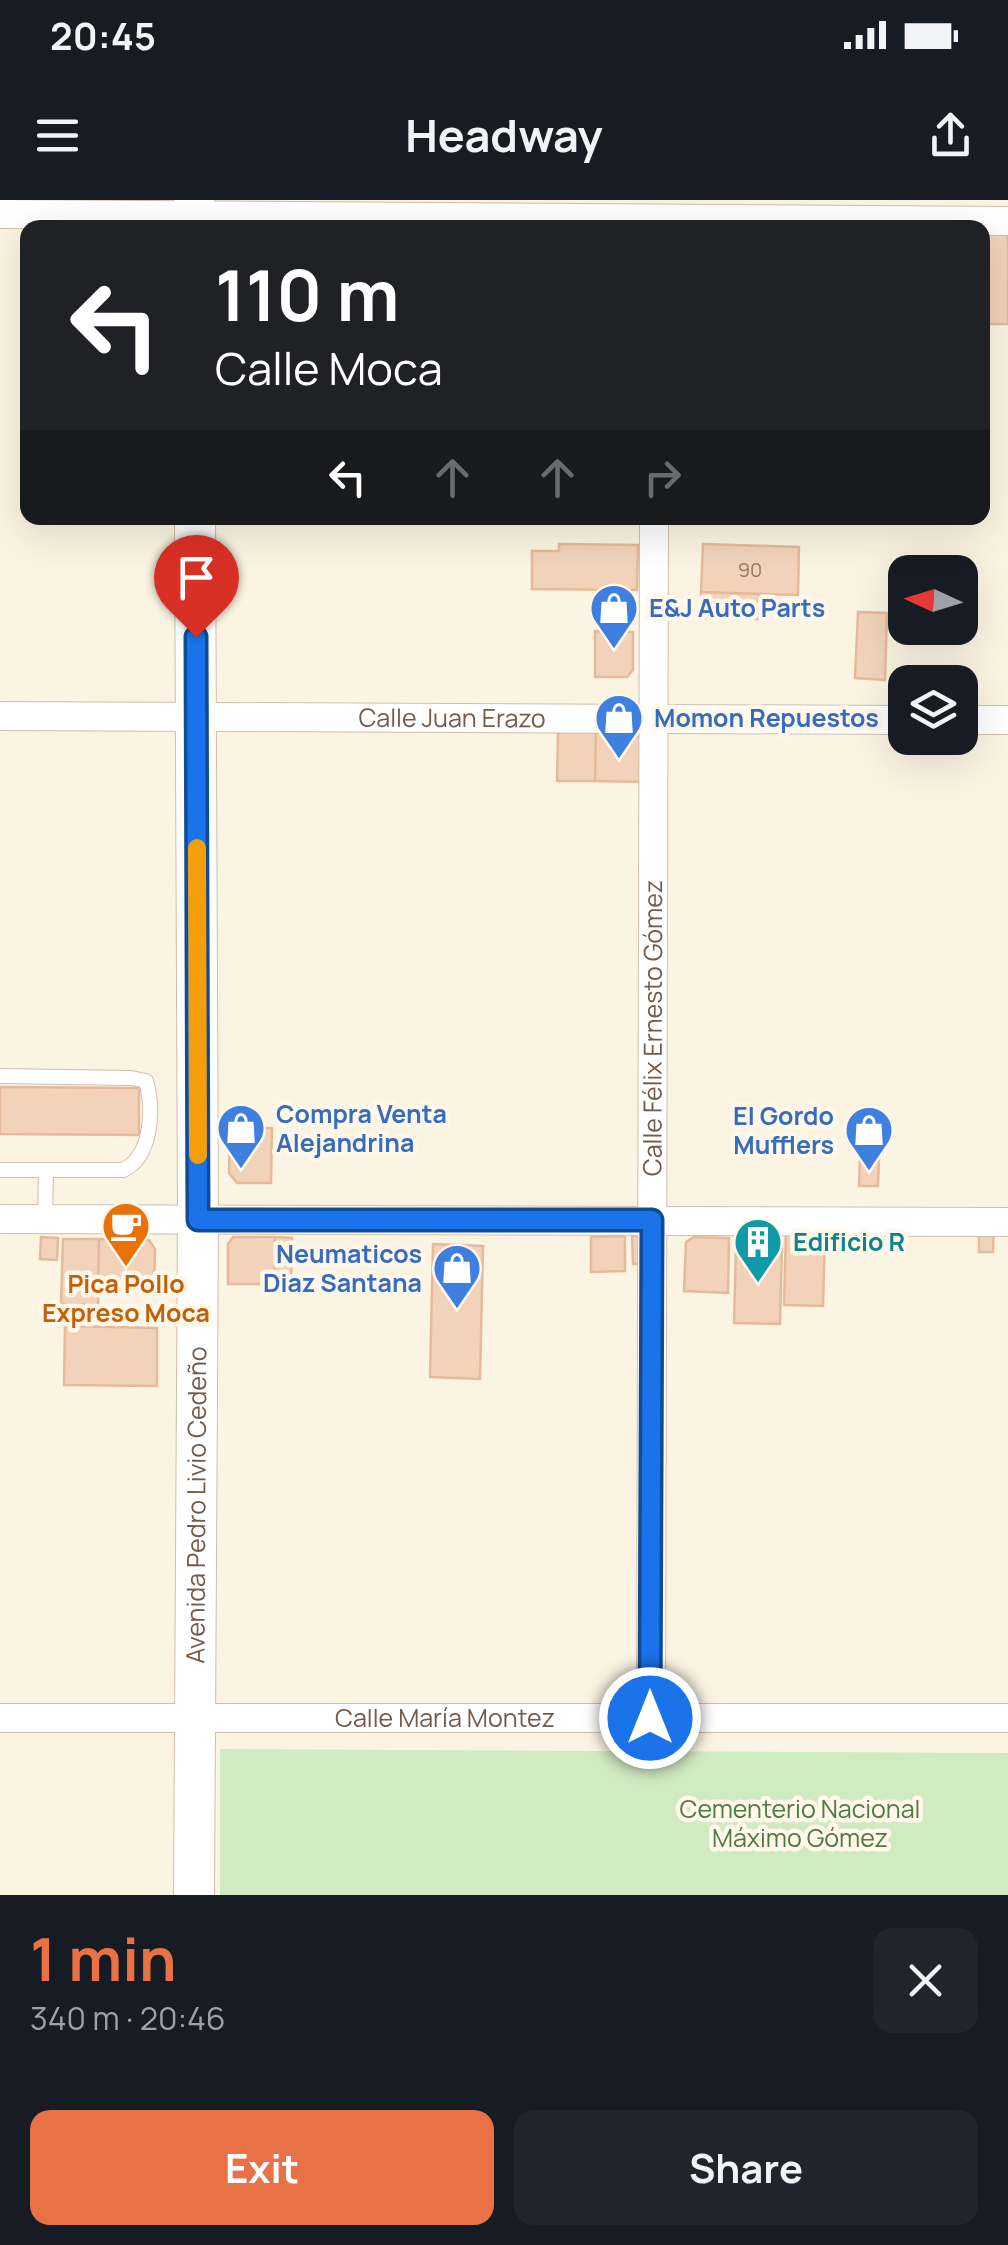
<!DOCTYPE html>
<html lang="en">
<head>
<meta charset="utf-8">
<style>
  body { margin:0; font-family:Manrope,sans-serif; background:#20242c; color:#f1f3f6; height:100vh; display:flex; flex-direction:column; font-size:38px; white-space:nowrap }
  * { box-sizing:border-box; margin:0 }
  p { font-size:32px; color:#9ea1a6 }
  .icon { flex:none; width:55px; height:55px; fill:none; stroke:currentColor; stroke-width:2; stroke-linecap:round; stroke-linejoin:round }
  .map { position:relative; height:1695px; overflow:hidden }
  .details { display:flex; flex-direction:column; background:#171b24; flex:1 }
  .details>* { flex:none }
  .guide { position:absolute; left:20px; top:20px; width:970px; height:305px; border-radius:20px; box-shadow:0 10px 40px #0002; background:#202124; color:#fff; overflow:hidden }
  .needle { width:65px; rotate:274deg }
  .controls { position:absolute; left:888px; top:355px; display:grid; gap:20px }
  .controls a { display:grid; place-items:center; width:90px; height:90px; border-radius:20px; background:#171b24; box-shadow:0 10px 40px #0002; font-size:50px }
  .pin { position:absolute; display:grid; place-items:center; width:85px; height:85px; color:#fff; margin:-102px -42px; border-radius:50% 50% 50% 0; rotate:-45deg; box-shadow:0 0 10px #0007 }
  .pin .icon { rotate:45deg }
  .me { position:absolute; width:110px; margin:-55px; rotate:0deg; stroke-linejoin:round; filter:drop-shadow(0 0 8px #0008) }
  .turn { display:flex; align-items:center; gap:35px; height:210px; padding:0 30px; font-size:45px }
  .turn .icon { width:130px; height:130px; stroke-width:2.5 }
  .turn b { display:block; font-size:70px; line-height:85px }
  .lanes { display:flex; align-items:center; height:95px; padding:0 30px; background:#0003; justify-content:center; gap:50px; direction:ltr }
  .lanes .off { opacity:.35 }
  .round { display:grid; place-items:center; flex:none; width:105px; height:105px; border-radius:20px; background:#20242c }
  .summary { display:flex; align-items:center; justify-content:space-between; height:170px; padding:0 30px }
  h1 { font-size:60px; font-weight:700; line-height:75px; color:#e87146 }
  .cta { display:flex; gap:20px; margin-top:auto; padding:20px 30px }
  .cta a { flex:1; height:115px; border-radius:20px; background:#e87146; color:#fff; font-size:40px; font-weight:700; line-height:115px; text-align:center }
  .cta a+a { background:#20242c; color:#f1f3f6 }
  .status { display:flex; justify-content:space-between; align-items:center; height:70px; padding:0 50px; background:#171b24; direction:ltr }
  .status svg { height:28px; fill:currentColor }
  header { display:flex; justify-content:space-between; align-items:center; height:130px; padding:0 30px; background:#171b24; font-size:45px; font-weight:700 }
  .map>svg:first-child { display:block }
  .green { fill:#d0eac1 }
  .building { fill:#f2d3ba; stroke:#e5ba9a; stroke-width:2.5 }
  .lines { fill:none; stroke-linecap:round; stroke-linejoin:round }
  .lane-casing { stroke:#d0beac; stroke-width:16 }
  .street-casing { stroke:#d0beac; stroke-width:30 }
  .secondary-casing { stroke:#d3bda9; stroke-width:42 }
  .lane { stroke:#fff; stroke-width:14 }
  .street { stroke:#fff; stroke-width:28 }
  .secondary { stroke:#fff; stroke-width:40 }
  .route-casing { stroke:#114b97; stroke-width:25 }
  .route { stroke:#1a73e8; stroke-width:18 }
  .slow { stroke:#f59e0b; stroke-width:18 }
  .labels { text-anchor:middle; stroke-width:9; stroke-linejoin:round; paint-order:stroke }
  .number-label { font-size:20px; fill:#947865 }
  .shop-label { font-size:25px; font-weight:bold; fill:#366cbe; stroke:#fff7e9; text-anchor:start }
  .street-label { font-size:25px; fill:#755a49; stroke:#fff7e9 }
  .culture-label { font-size:25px; font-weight:bold; fill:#0d838f; stroke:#fff7e9; text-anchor:start }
  .food-label { font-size:25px; font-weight:bold; fill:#c56008; stroke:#fff7e9 }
  .park-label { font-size:25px; fill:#4f7b41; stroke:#fff7e9 }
</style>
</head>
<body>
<div class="status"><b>20:45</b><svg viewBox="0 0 49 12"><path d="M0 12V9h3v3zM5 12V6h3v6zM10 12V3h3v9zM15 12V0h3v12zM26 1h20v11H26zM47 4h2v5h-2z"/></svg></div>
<header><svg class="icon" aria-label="menu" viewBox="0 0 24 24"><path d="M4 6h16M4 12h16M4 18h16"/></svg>Headway<svg class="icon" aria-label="share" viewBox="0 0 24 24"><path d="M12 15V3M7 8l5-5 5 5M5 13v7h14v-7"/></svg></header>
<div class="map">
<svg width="1008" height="1695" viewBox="0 0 1008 1695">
  <rect width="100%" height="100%" fill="#fcf4e3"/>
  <path class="green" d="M220,1549L1008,1553V1695H220Z"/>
  <path class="building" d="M983,33H1008V124H983Z
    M559,344L638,345L637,390L532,389V351H559Z
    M703,344L799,347L798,395L701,392Z
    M701,392L759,394L758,419L701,417Z
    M858,412L887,413L885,480L855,478Z
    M595,431L633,432V470L627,477H595Z
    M558,531L596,532L595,581H557Z
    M596,532H634L642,541L643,582L595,581Z
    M0,887L139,888V935L0,934Z
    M230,928H272L271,983H237L229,973Z
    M860,957L879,958L878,986H859Z
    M979,1022H994L993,1052H979Z
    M786,1030L825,1031L823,1106L784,1105Z
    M625,1036V1071L591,1072V1037Z
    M632,1036H639L644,1064H633Z
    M41,1037L58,1038L57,1060L40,1059Z
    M233,1037H275L274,1084H228V1044Z
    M275,1037L292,1038L291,1084H274Z
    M694,1037L729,1038L728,1093L684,1091L686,1042Z
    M63,1039H99L98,1105L61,1104Z
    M99,1039L149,1040L155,1049L154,1090L98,1089Z
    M433,1044L483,1046L480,1179L430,1177Z
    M736,1044L782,1045L780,1124L734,1123Z
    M65,1126L157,1128V1186L64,1185Z"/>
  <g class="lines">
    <g class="lane-casing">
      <path id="lane" d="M0,876L131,878L146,881C154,909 152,957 123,970H0
        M45,1019L46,970"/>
    </g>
    <g class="street-casing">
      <g id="street">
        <path d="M0,14L1008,21"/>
        <path id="s1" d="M0,516L905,520"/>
        <path d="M960,520H1008"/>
        <path d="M0,1019L1008,1022"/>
        <path id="s2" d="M0,1518H1008"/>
        <path id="s3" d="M651,1518L654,318"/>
      </g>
    </g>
    <g class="secondary-casing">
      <g id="secondary">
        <path d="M194,0V28"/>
        <path id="s4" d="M194,1695L198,1020L195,318"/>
      </g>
    </g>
    <use href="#lane" class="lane"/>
    <use href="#street" class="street"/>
    <use href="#secondary" class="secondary"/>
  </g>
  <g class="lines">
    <g class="route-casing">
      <path id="route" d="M196,437L198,1020H652L650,1518"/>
    </g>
    <use href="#route" class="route"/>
    <path class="slow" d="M197,648L198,955"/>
  </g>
  <defs>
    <g id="shop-pin" transform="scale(2.5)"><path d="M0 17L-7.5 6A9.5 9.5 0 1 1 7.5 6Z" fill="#3f7fe0" stroke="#fff7e9"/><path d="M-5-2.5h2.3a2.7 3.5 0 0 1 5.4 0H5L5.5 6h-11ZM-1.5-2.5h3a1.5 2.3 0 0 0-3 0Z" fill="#fff"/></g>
    <g id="cafe-pin" transform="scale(2.5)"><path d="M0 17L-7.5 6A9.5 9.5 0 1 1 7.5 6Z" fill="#e8710a" stroke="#fff7e9"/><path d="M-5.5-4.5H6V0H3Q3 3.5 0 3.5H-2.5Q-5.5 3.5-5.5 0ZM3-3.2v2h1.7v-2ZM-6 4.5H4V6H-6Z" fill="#fff"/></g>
    <g id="building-pin" transform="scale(2.5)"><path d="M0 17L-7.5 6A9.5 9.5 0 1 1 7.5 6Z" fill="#0f9aa8" stroke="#fff7e9"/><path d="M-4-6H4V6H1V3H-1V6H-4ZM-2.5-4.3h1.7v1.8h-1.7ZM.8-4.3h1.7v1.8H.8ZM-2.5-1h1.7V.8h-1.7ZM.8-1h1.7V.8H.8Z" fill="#fff"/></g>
  </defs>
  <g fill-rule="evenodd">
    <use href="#shop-pin" x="614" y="408"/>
    <use href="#shop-pin" x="619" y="518"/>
    <use href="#shop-pin" x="241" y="928"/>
    <use href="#shop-pin" x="869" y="930"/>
    <use href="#cafe-pin" x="126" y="1026"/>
    <use href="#building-pin" x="758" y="1042"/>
    <use href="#shop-pin" x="457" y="1068"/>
  </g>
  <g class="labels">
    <g class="number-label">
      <text x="750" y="377">90</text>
    </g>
    <g class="shop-label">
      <text x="649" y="417">E&amp;J Auto Parts</text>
      <text x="654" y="527">Momon Repuestos</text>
      <text x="276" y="923">Compra Venta<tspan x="276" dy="29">Alejandrina</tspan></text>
      <text x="834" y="925" text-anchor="end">El Gordo<tspan x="834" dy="29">Mufflers</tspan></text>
      <text x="422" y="1063" text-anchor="end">Neumaticos<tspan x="422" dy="29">Diaz Santana</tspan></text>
    </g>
    <g class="street-label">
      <text dy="9" stroke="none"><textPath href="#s1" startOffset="452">Calle Juan Erazo</textPath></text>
      <text dy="9" stroke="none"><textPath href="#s3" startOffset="690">Calle Félix Ernesto Gómez</textPath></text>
      <text dy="9" stroke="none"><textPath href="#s4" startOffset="390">Avenida Pedro Livio Cedeño</textPath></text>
      <text dy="9" stroke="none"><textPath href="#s2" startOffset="445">Calle María Montez</textPath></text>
    </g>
    <g class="culture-label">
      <text x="793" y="1051">Edificio R</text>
    </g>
    <g class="food-label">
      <text x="126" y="1093">Pica Pollo<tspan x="126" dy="29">Expreso Moca</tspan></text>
    </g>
    <g class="park-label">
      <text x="800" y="1618">Cementerio Nacional<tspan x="800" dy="29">Máximo Gómez</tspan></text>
    </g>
  </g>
</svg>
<div class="controls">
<a><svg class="needle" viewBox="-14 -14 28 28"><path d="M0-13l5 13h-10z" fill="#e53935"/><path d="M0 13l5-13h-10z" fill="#9ea1a6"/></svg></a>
<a><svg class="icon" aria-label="layers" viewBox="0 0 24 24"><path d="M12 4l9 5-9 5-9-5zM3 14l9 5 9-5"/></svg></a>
</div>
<div class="pin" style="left:196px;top:437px;background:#d93025"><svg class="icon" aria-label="arrive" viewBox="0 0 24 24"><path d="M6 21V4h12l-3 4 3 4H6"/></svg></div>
<svg class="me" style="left:650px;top:1518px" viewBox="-20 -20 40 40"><circle r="17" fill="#1a73e8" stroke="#fff" stroke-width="3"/><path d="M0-11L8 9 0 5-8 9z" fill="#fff"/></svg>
<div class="guide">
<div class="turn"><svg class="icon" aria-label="left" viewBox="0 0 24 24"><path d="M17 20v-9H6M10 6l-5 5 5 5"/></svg><div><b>110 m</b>Calle Moca</div></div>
<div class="lanes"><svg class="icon" aria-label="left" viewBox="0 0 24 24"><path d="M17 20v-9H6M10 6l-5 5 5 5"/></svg><svg class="icon off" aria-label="ahead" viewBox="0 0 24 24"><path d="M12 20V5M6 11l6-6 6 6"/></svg><svg class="icon off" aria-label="ahead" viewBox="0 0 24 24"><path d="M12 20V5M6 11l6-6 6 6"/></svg><svg class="icon off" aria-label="right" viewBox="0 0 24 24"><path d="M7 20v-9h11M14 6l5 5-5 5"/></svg></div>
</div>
</div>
<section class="details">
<div class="summary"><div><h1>1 min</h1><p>340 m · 20:46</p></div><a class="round"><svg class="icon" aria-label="close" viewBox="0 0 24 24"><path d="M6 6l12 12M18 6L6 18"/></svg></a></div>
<div class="cta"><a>Exit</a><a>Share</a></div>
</section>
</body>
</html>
